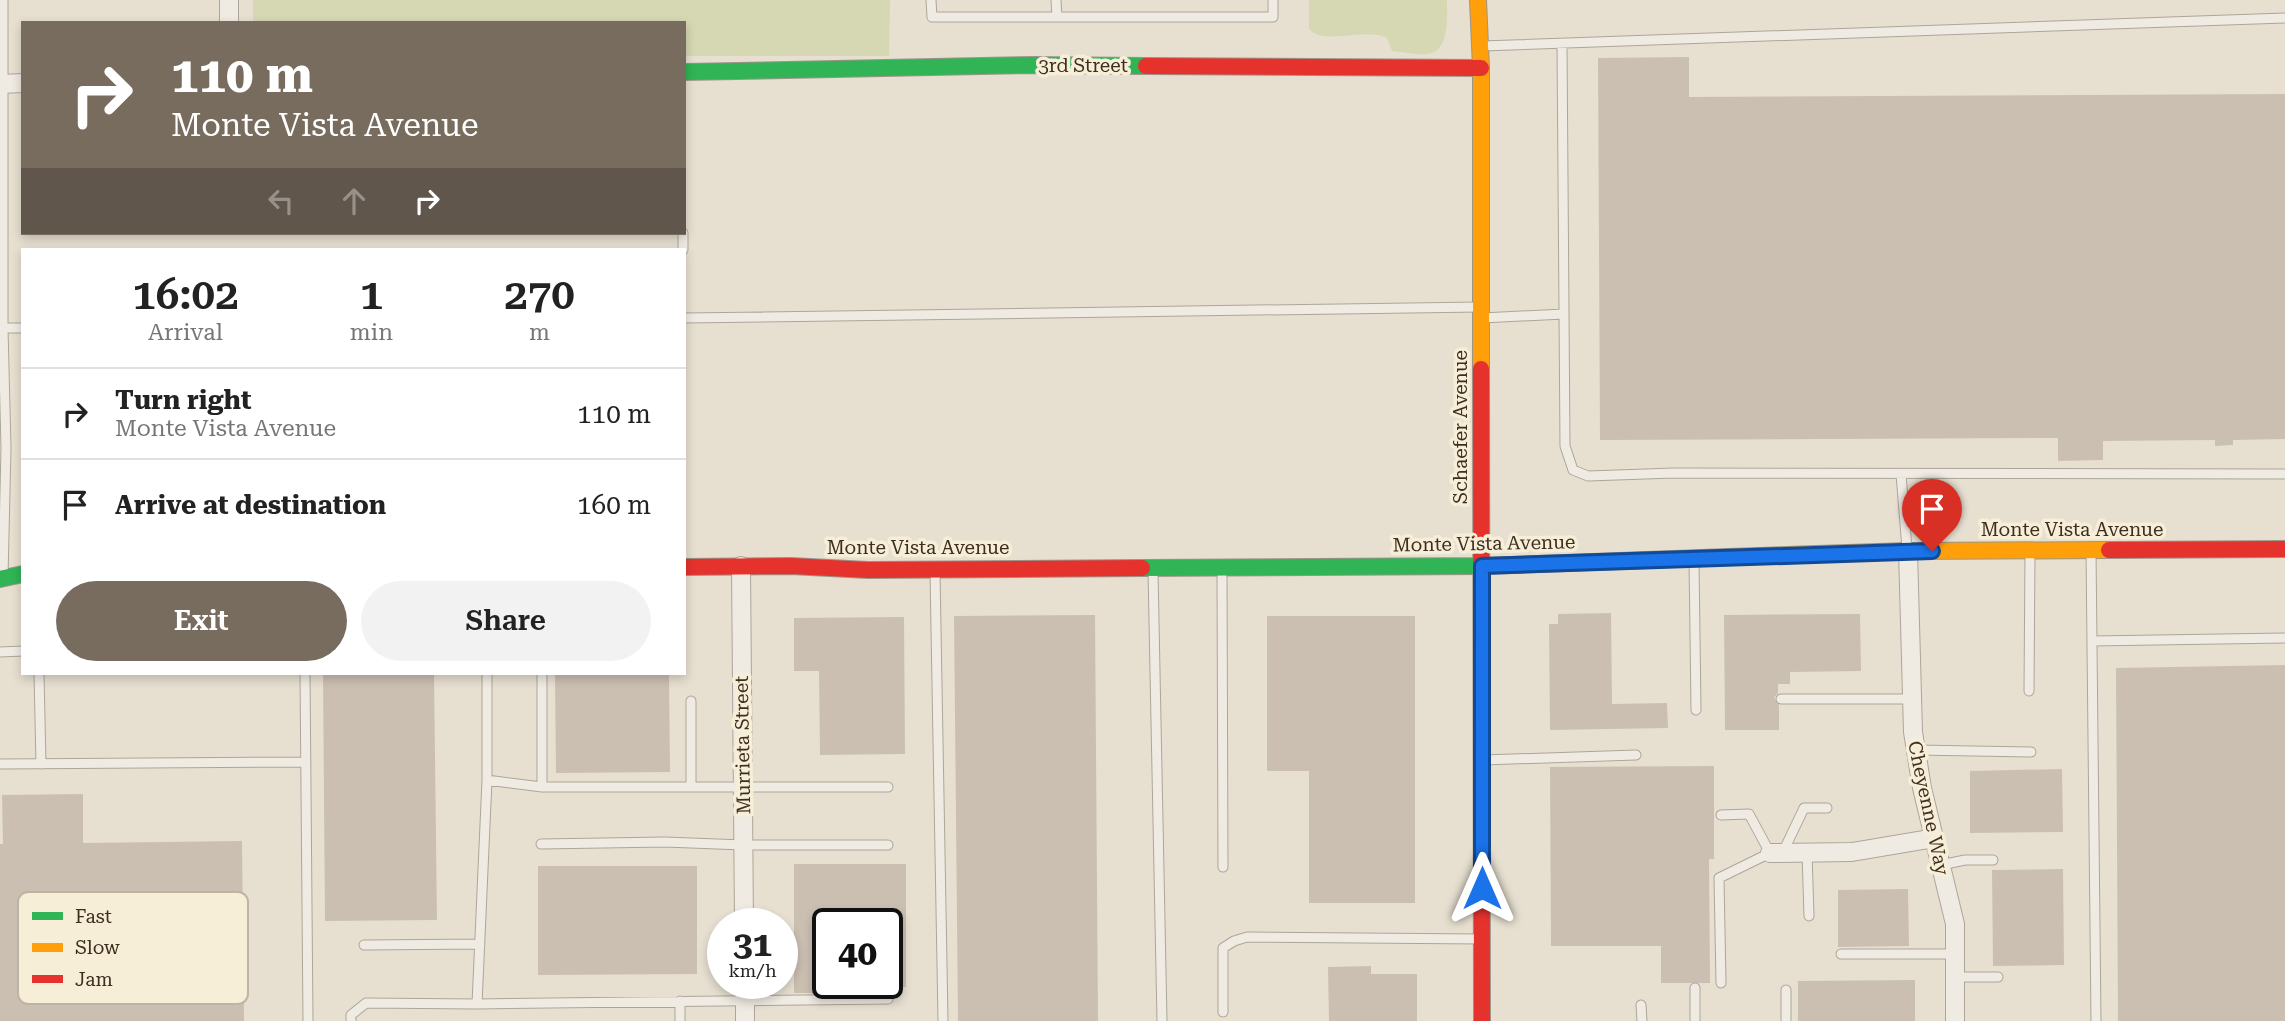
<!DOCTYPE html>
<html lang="en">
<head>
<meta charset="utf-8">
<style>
  body { margin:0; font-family:"Roboto Serif",serif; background:#f2f2f2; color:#222; height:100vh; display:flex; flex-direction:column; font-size:26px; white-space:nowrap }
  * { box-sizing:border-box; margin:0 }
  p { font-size:23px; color:#767676 }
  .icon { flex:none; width:38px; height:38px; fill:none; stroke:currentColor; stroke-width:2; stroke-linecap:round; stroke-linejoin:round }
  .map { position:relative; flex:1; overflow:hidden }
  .drawer { position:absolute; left:21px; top:248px; width:665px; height:427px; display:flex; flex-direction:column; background:#fff; border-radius:0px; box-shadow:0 4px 10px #0003 }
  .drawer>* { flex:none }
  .hud { position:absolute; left:21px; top:21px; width:665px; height:214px; border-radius:0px; box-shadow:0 4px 10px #0003; background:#786c5e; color:#fff; overflow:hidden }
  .speed { position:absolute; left:707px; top:908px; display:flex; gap:14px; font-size:35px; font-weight:700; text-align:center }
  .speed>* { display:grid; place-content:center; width:91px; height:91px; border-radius:50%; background:#fff; box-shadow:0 4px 10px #0003; line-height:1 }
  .speed small { font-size:18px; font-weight:400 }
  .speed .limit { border:4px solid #111; border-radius:10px; background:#fff; color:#111 }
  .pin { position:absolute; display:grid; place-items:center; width:60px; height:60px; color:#fff; margin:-72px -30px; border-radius:50% 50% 50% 0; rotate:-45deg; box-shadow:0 0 7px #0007 }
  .pin .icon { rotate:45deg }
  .me { position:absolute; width:77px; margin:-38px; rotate:0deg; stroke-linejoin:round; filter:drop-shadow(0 0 5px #0008) }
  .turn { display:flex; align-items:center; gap:24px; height:147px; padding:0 35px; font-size:32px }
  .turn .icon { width:91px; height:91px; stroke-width:2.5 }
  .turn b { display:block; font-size:49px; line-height:60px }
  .lanes { display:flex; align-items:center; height:66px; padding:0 35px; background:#0003; justify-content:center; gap:35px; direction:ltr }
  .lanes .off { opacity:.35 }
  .eta { display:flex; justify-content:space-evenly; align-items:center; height:119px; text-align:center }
  .eta b { font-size:42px; font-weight:600; line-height:49px }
  .cta { display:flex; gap:14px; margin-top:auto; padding:14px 35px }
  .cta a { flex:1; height:80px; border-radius:42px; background:#786c5e; color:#fff; font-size:28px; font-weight:600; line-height:80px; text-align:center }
  .cta a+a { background:#f2f2f2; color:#222 }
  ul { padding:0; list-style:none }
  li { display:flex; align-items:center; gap:21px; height:91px; padding:0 35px; border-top:2px solid #e0e0e0 }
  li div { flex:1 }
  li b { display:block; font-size:26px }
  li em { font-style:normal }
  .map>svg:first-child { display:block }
  .green { fill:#d6d7b3 }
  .building { fill:#cbbfb2 }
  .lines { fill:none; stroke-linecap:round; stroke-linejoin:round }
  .lane-casing { stroke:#ada599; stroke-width:11 }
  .street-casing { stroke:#ada599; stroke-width:20 }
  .fast-casing { stroke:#9c958a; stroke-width:18 }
  .slow-casing { stroke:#9c958a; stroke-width:18 }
  .jam-casing { stroke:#9c958a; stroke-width:18 }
  .lane { stroke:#efebe3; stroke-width:9 }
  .street { stroke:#efebe3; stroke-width:18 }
  .fast { stroke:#30b455; stroke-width:16 }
  .slow { stroke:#ff9f0a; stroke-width:16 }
  .jam { stroke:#e5322d; stroke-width:16 }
  .route-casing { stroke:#114b97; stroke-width:18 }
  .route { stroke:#1a73e8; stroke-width:12 }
  .labels { text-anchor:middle; stroke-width:7; stroke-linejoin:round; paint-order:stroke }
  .street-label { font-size:19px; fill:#3d2e20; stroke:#f7eed8 }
  .key { fill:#f7eed8; stroke:#bfb4a1; stroke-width:2 }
  .key-label { font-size:19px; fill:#3d2e20 }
</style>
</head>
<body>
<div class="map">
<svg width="2285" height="1021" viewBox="0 0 2285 1021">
  <rect width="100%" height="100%" fill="#e7e0d1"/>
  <path class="green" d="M253,0H890L889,56H684V23H253Z
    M1309,0H1447C1447,16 1450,53 1427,54C1415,55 1403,52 1392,51L1387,38C1367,27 1324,46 1309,29Z"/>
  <path class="building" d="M1689,57V97L2285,94V439L2233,440V445L2215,446V440L2103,441V460L2058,461V438L1600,440L1598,58Z
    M1611,613L1612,704L1667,703L1668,728L1550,730L1549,624H1558V614Z
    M1860,614L1861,671L1790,672V684H1778V693L1774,698L1779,705V730H1725L1724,615Z
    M1095,615L1098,1021H958L954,616Z
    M1267,616H1415V903H1309V771H1267Z
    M904,617L905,754L820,755L819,671H794V618Z
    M2285,665V1021H2118L2116,668Z
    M323,674H434L437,920L325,921Z
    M555,674H669L670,772L556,773Z
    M1714,766V859H1709L1710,983H1661V946H1551L1550,767Z
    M2062,769L2063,832L1970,833V771Z
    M83,794V843L242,841L244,1021H0V844H3L2,795Z
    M794,864H906V987H887V924H828V993H794Z
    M538,866H697V974L538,975Z
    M2063,869L2064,965L1993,966L1992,870Z
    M1908,889L1909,946L1838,947V890Z
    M1371,966V974H1417V1021H1329L1328,967Z
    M1915,980V1021H1798V981Z"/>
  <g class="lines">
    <g class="lane-casing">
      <path id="lane" d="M3,0V328H23
        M931,0L932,17H1273V0
        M1056,0L1057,17
        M1562,44L1565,446L1573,470L1588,476L1674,473L2285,474
        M1482,46L2285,18
        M683,233V250
        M684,318L1480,307
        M1482,318L1564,314
        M3,328L6,448L3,577
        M1901,474L1907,549
        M2091,550L2096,1021
        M1694,560L1696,710
        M1222,569L1223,867
        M1153,571L1162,1021
        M935,572L943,1021
        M2092,641L2285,638
        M0,652L23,651
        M39,674L41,764
        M305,674L308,1021
        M487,674V780L477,1004L888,999
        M542,674V787
        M2029,691L2030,552
        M1781,699H1912
        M691,701V786
        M1916,750L2031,752
        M1483,760L1636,755
        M0,764L306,762
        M487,780L542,787H888
        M1721,815L1749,814L1770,853L1719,878L1721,983
        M541,844L665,842L743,845H888
        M1783,852L1804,808H1827
        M1807,853L1809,916
        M1941,865L1965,860H1993
        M364,945L480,944
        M1841,954H1955
        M1955,977H1998
        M680,1001V1021
        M1641,1005L1642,1021
        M1223,1012V948L1234,941L1247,937L1481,939
        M351,1021V1015L366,1003L477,1004
        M1695,1021V988
        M1786,1021V990"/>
    </g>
    <g class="street-casing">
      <path id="street" d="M229,0V23
        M0,84L23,83
        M1908,551L1913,732L1922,788L1955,924V1021
        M741,566L744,924
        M1770,853L1852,852L1935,838
        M745,984V1021"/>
    </g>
    <g class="fast-casing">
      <path id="fast" d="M684,72L1033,65L1146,66
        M1142,568L1482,566L1729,557
        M0,579L23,574"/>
    </g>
    <g class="slow-casing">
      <path id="slow" d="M1478,0L1481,68V369
        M1729,557L1908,551L2109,550"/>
    </g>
    <g class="jam-casing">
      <path id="jam" d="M1146,66L1481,68
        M1481,369L1482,1021
        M2109,550L2285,549
        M684,567L791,566L868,570L1142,568"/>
    </g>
    <use href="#lane" class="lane"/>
    <use href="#street" class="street"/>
    <use href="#fast" class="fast"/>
    <use href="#slow" class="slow"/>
    <use href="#jam" class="jam"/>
  </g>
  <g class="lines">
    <g class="route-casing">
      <path id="route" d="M1482,888V566L1932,551"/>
    </g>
    <use href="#route" class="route"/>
  </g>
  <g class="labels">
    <g class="street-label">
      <text x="1083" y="72">3rd Street</text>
      <text transform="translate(1460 427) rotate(-90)" y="7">Schaefer Avenue</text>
      <text x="2072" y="536">Monte Vista Avenue</text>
      <text transform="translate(1484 543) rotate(-1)" y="7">Monte Vista Avenue</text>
      <text x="918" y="554">Monte Vista Avenue</text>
      <text transform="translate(742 745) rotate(-91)" y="7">Murrieta Street</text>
      <text transform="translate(1929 808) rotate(78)" y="7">Cheyenne Way</text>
    </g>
  </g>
  <rect x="18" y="892" width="230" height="112" rx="10" class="key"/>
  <rect x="32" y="912" width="31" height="8" fill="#30b455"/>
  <rect x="32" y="943" width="31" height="9" fill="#ff9f0a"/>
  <rect x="32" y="975" width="31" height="8" fill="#e5322d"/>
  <g class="key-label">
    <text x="75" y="923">Fast</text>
    <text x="75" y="954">Slow</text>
    <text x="75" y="986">Jam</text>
  </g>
</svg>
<div class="speed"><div>31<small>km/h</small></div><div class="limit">40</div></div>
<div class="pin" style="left:1932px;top:551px;background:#d93025"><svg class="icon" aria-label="arrive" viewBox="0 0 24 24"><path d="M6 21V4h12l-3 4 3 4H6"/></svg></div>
<svg class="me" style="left:1482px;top:888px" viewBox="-20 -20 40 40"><path d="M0-17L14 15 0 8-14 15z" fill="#1a73e8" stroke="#fff" stroke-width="4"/></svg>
<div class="hud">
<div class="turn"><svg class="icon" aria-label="right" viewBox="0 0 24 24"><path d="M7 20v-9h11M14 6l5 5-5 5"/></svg><div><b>110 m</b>Monte Vista Avenue</div></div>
<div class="lanes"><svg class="icon off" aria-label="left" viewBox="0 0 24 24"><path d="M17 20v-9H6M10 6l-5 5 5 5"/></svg><svg class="icon off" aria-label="ahead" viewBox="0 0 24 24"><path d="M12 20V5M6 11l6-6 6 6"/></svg><svg class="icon" aria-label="right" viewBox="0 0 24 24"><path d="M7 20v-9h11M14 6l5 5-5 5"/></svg></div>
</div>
<section class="drawer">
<div class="eta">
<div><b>16:02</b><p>Arrival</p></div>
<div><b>1</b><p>min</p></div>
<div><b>270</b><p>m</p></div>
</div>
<ul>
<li><svg class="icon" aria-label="right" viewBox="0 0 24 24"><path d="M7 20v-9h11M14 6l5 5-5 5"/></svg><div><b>Turn right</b><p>Monte Vista Avenue</p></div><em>110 m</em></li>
<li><svg class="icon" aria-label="arrive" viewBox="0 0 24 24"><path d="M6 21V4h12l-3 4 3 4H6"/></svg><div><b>Arrive at destination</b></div><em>160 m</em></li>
</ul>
<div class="cta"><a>Exit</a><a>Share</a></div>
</section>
</div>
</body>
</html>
